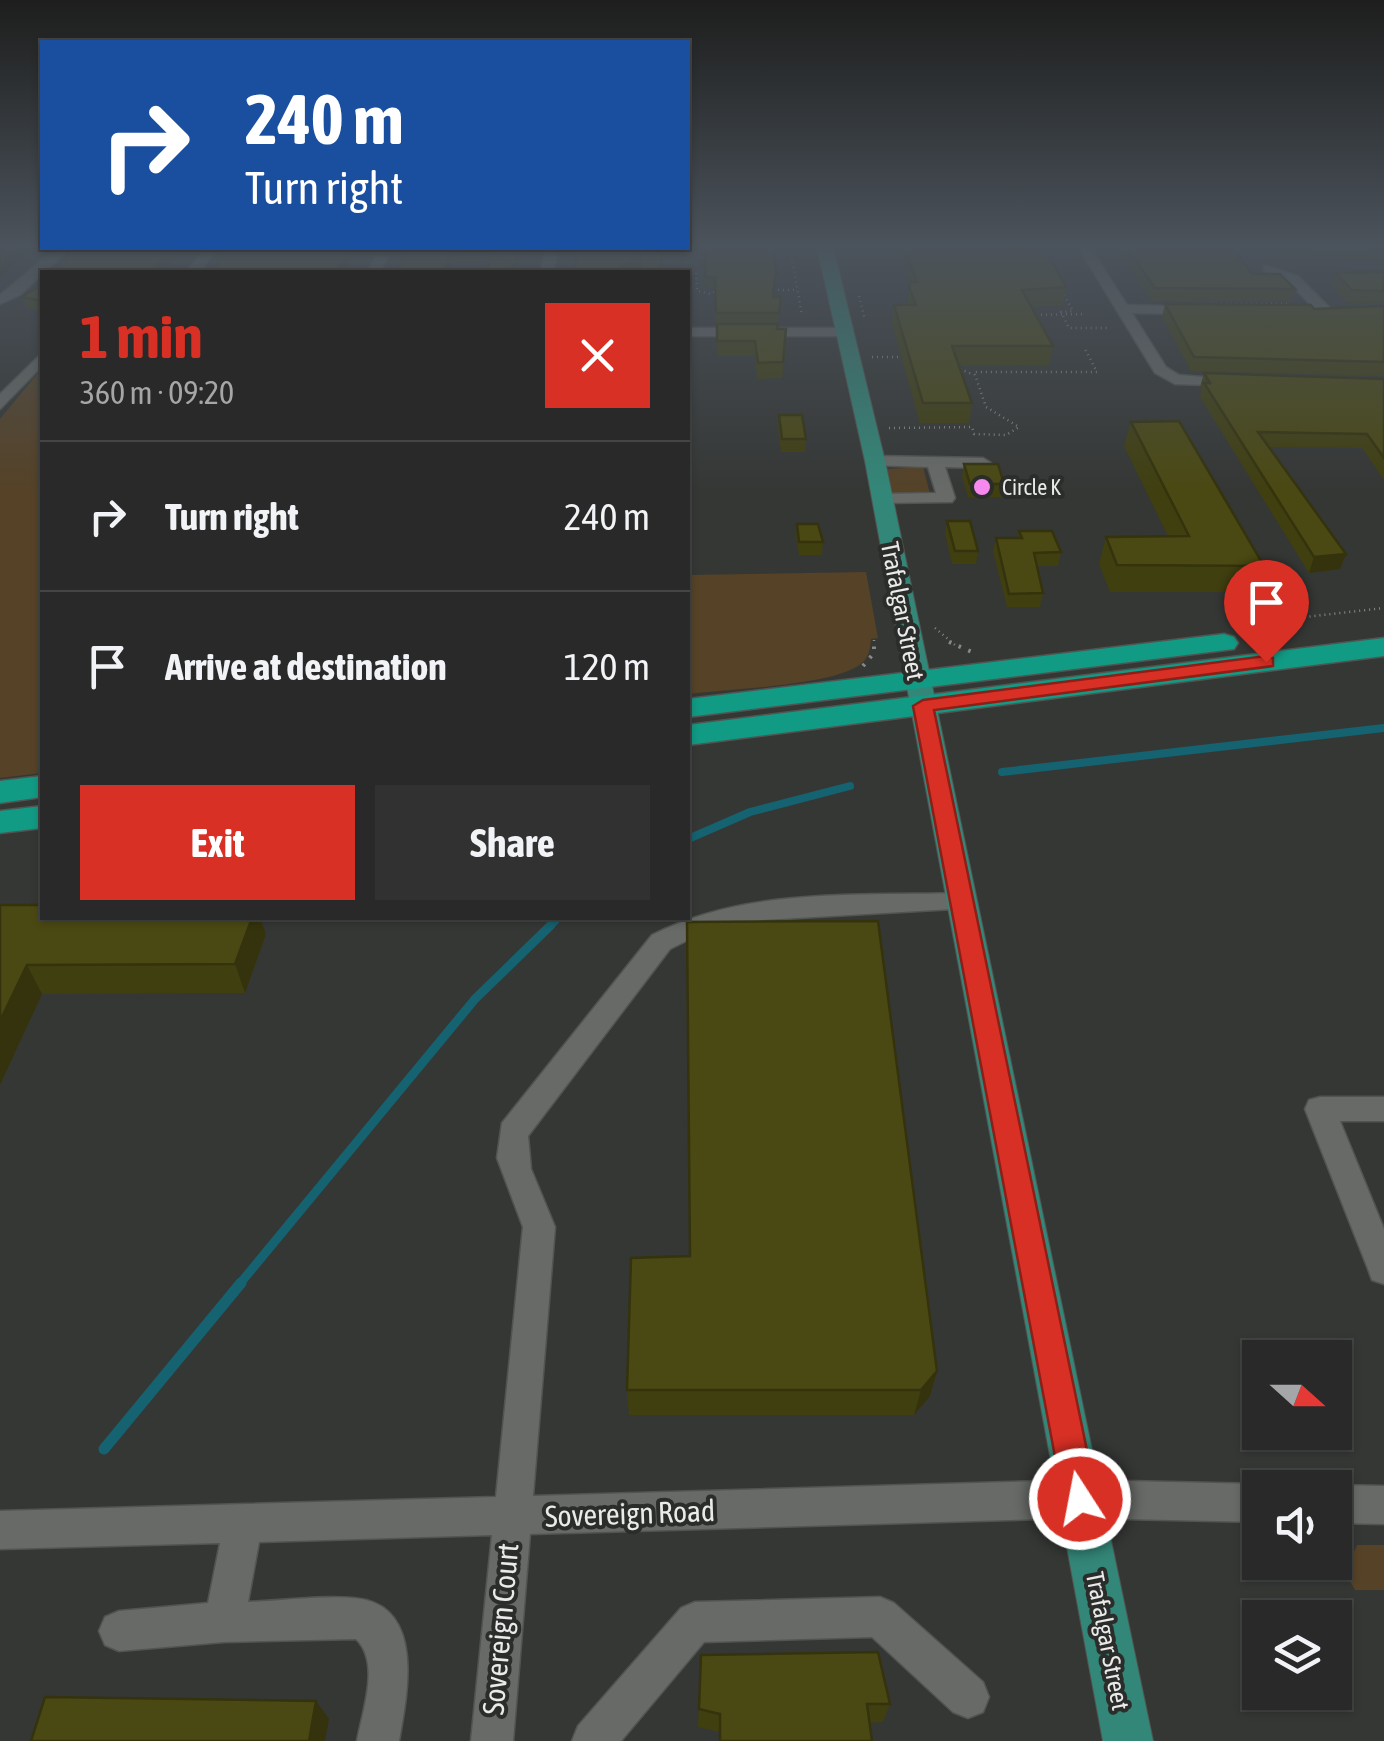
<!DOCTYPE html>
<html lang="en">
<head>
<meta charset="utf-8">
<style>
  body { margin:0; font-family:"Asap Condensed",sans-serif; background:#303130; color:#f1f3f6; height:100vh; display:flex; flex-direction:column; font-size:38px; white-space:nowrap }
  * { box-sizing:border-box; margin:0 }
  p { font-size:32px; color:#a5a6a8 }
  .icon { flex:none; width:55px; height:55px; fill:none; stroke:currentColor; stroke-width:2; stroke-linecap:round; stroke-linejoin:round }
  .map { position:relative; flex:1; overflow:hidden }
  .drawer { position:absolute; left:40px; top:270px; width:650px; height:650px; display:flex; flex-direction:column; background:#282928; border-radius:0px; box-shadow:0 2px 8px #0004,0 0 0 2px #444545 }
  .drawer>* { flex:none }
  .guide { position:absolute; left:40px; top:40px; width:650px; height:210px; border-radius:0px; box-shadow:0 2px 8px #0004,0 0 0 2px #444545; background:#1a4fa0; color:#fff; overflow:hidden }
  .needle { width:65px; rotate:111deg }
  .fabs { position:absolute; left:1242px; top:1340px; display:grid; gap:20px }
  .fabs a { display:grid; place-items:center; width:110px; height:110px; border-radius:0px; background:#282928; box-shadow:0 2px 8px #0004,0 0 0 2px #444545; font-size:50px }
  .pin { position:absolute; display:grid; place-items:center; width:85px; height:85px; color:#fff; margin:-102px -42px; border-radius:50% 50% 50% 0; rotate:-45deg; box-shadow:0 0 10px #0007 }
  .pin .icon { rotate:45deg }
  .me { position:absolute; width:110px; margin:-55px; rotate:349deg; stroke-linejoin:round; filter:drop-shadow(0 0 8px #0008) }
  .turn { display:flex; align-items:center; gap:35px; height:210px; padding:0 40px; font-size:45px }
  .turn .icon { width:130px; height:130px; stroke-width:2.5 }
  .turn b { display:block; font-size:70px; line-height:85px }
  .round { display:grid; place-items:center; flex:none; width:105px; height:105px; border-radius:0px; background:#303130 }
  .head { display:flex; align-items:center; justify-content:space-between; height:170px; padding:0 40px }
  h1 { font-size:60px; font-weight:700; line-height:75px; color:#d93025 }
  .button { display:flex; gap:20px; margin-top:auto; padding:20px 40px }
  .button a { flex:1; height:115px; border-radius:0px; background:#d93025; color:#fff; font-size:40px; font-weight:700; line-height:115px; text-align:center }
  .button a+a { background:#303130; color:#f1f3f6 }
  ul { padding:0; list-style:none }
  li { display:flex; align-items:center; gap:30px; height:150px; padding:0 40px; border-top:2px solid #444545 }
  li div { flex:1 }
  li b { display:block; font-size:38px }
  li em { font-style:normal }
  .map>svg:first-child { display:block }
  .green { fill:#554227 }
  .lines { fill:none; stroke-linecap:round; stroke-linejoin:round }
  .stream-far2 { stroke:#156270; stroke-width:8 }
  .stream-far1 { stroke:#156270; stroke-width:9 }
  .stream { stroke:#156270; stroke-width:11 }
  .minor-casing { stroke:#515451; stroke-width:3 }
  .major-casing { stroke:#515451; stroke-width:2 }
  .highway-casing { stroke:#515451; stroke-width:3 }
  .path-far1 { stroke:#878987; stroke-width:2.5; stroke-dasharray:1 4; stroke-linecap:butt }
  .path { stroke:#878987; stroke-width:4; stroke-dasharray:2.5 8; stroke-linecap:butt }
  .minor { fill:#676a67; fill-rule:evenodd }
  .major { fill:#338778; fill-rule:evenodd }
  .highway { fill:#119a84; fill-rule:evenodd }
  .wall { fill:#403f10 }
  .shaded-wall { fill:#34330d }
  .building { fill:#4a4913; stroke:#34330d; stroke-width:2.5 }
  .route { fill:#d93025; stroke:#8d1f18; stroke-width:2.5 }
  .poi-dot { fill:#f689ed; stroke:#2b2d2b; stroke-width:4 }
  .labels { text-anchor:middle; stroke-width:8; stroke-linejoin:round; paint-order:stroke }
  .far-poi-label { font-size:22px; fill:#e9eae9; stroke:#2b2d2b; text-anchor:start }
  .street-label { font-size:25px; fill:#e9eae9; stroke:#2b2d2b }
  .near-street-label { font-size:30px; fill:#e9eae9; stroke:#2b2d2b }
</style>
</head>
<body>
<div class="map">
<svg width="1384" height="1741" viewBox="0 0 1384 1741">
  <rect width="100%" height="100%" fill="#353735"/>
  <path class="green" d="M42,368V773L0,778V419Z
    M923,467L930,494L892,493L887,469Z
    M866,572L878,638L871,639C870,650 869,659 858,666C827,686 727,689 688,694V575Z
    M1357,1545H1384V1590H1355L1345,1572Z"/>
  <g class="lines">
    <path class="stream-far2" d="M1002,772L1384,728
      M688,839L750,812L850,786
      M549,927L558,918"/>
    <path class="stream-far1" d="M238,1286L475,999L551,925"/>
    <path class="stream" d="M104,1449L241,1283"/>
    <g class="minor-casing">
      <path id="minor" d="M1078,247H1090L1127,305L1199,307V313L1194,314L1132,313L1166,367L1179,375L1239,380V386L1175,384L1155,373Z
        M57,248H70L20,295L0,304V295Z
        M206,248H218L199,272H186Z
        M546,248H558L553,272H540Z
        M377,255L388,258L379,272H367Z
        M1264,265L1298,276L1329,307V313H1319L1288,282L1264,271Z
        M688,328H845L852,332L845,336H688Z
        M42,353V366L0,409V394Z
        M875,456L983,458L991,463L983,468L945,467L955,498L952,502L882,503L876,502V494L936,493L928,467L869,465V457Z
        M962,893L971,896L975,902L971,908L763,920L698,935L670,949L528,1136L531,1169L555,1227L533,1496L1080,1480L1260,1484L1268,1488H1260V1522L1080,1518L530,1534L513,1741H471L492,1535L259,1542L248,1602C278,1601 339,1593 366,1600C425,1615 406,1700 399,1741H357C362,1712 381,1663 356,1639L224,1642L119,1651L105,1645L99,1631L105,1617L119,1611L208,1603L220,1543L0,1549V1511L496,1497L523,1227L497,1158L502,1123L652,935C747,887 859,896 962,893Z
        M1320,1097H1384V1121H1340L1384,1229V1284L1372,1280L1368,1269L1305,1109L1309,1100Z
        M1335,1485L1384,1486V1524L1335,1523V1488H1330Z
        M880,1597L894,1603L983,1682L989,1697L983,1712L968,1718L953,1712L872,1637L704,1642L621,1741H572L578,1726L681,1608L695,1602Z"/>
    </g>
    <g class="major-casing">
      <path id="major" d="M817,247H833L885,461L1153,1741H1103L865,461Z"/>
    </g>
    <g class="highway-casing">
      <path id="highway" d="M1224,634L1234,637L1238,643L1234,649L688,717V699Z
        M1384,638V656L688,745V725Z
        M42,776V797L0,803V781Z
        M42,806V828L0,833V811Z"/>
    </g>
    <path class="path-far1" d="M790,247L802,316
      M696,273L697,291L711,294L718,290
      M773,290H798
      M1064,295L1073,311L1061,312L1069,328H1108
      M859,296L865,320
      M1211,304H1291
      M1031,315L1086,314
      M872,357H900
      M960,369L974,375
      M889,428L972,427L974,434L1006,435L1019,427L986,407L974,372H1097L1084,347
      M1235,625L1384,608
      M935,628L955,645
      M874,640V645"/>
    <path class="path" d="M949,642L972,652
      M863,666L874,653V642"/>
    <use href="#minor" class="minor"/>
    <use href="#major" class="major"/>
    <use href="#highway" class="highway"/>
  </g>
  <path class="wall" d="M701,247L774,297H781L777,329L786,345L782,378L757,379L755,356H717L715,288H705L706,266H701Z
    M897,247H1044L1066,287L1063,305L1032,307L1053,346L1049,365L958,366L972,403L969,423H920L892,324L894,305H907L910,284Z
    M1115,247H1231L1253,274L1295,289L1291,302L1152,301Z
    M1265,247H1384V263L1281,252Z
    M409,248H524L516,272L490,263H453L449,272H396Z
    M1384,272V304L1347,303L1332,286L1336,273Z
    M42,283V311L26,308L22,297Z
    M1165,304L1314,309L1384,306V376L1191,371L1162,317Z
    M1204,373L1384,379V480L1362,448L1269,447L1346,554L1340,569L1309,573L1200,397L1202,389L1200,387Z
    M779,415L806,439L805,452H781L778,428Z
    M1131,422L1264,566L1255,592H1110L1099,564L1106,537L1168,536L1124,446Z
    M964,464L1004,484L1002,497H968L962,477Z
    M947,521L978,551L976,564H952L945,534Z
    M797,524L823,542L822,555H799L796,537Z
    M1019,531L1061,552L1058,566H1037L1043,593L1040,607H1007L993,551L996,538H1018Z
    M0,905L42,918H260L266,934L245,993L42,994L0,1085Z
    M937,1371L930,1396L914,1415H629L627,1390Z
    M701,1655L890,1704L883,1722L719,1732L698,1727Z"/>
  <path class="shaded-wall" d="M19,247H32L0,278V265Z
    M172,248H184L163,272H151Z
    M350,248H357L344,272H336Z
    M520,248H524L516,272H511Z
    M452,252L453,263L449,272H443Z
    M642,252L643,264L631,272H615Z
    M1346,554L1340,569L1309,573L1314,557Z
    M252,918H260L266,934L245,993L235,964Z
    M27,965L42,994L0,1085V1021Z
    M937,1371L930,1396L914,1415L921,1390Z
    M316,1701L329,1719L325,1741H309Z"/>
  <path class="building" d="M0,247H19L0,265Z
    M701,247H773L776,270L773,297H781L779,313H716L715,277H705L706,255H701Z
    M905,247H1044L1066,287L1022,290L1053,346H952L972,403H923L894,305H916L909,287L910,282H917Z
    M1126,247H1231L1253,274H1280L1295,289L1155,288Z
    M1357,247H1384V250Z
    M75,248H172L151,272H52Z
    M230,248H350L336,272H211Z
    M409,248H520L511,272H486L494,252H452L443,272H396Z
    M578,248H662L660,272H640L642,252L615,272H571L574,269Z
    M1384,272V291L1352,290L1336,273Z
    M42,283V301L22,297L41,285Z
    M1165,304L1311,305L1314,309L1384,306V362L1194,357Z
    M717,324H778L777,329H786L783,362L758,363L755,341H717Z
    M1204,373L1384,379V458L1367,434L1258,432L1346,554L1314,557L1204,383H1210Z
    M779,415H802L806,439H782Z
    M1179,421L1264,566L1117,565L1106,537L1189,536L1131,422Z
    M964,464H998L1004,484H970Z
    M947,521H970L978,551H955Z
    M797,524H818L823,542H799Z
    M1019,531H1052L1061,552L1034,553L1043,593L1009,594L996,538H1022Z
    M0,905H42V918H252L235,964L27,965L0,1021Z
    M878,921L937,1371L921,1390H627L631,1258L690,1256L687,922Z
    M878,1652L890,1704H867L872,1741H720V1714L699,1709L701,1655Z
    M45,1697L316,1701L309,1741H31Z"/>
  <linearGradient id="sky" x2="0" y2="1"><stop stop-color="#1d1e1d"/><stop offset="0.5" stop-color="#4b535c"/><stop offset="1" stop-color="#4b535c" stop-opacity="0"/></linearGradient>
  <rect width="1384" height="491" fill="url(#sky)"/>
  <path class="route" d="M1266,656L1273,658V666L934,710L1097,1499L1092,1511L1080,1516L1068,1511L1063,1499L913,706L923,700Z"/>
  <circle class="poi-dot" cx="982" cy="487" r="10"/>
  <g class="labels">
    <g class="far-poi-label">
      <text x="1002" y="495">Circle K</text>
    </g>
    <g class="street-label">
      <text transform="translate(903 611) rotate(79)" y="9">Trafalgar Street</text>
      <text transform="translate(1108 1641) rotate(79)" y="9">Trafalgar Street</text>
    </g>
    <g class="near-street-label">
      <text transform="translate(630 1514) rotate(-2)" y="10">Sovereign Road</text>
      <text transform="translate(501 1629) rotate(-85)" y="10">Sovereign Court</text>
    </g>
  </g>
</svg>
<div class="fabs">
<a><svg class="needle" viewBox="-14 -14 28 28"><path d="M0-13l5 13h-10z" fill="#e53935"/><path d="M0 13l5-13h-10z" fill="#a5a6a8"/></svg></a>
<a><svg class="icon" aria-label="sound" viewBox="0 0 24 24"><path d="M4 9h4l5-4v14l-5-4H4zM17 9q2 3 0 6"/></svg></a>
<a><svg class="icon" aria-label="layers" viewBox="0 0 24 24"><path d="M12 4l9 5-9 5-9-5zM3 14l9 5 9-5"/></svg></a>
</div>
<div class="pin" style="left:1266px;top:662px;background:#d93025"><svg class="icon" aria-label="arrive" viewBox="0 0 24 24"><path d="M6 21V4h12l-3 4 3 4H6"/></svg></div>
<svg class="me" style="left:1080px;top:1499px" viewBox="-20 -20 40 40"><circle r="17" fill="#d93025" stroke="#fff" stroke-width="3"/><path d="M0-11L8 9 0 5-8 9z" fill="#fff"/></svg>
<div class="guide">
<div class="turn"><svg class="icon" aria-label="right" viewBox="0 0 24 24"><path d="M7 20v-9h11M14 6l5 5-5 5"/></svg><div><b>240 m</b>Turn right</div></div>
</div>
<section class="drawer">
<div class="head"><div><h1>1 min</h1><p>360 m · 09:20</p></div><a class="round" style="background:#d93025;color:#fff"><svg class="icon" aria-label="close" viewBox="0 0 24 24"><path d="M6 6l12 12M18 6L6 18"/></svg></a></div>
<ul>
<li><svg class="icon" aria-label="right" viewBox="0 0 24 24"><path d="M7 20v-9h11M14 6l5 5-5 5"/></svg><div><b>Turn right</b></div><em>240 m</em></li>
<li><svg class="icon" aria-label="arrive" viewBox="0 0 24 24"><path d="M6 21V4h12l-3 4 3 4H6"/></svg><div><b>Arrive at destination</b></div><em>120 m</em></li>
</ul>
<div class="button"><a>Exit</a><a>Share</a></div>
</section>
</div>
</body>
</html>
